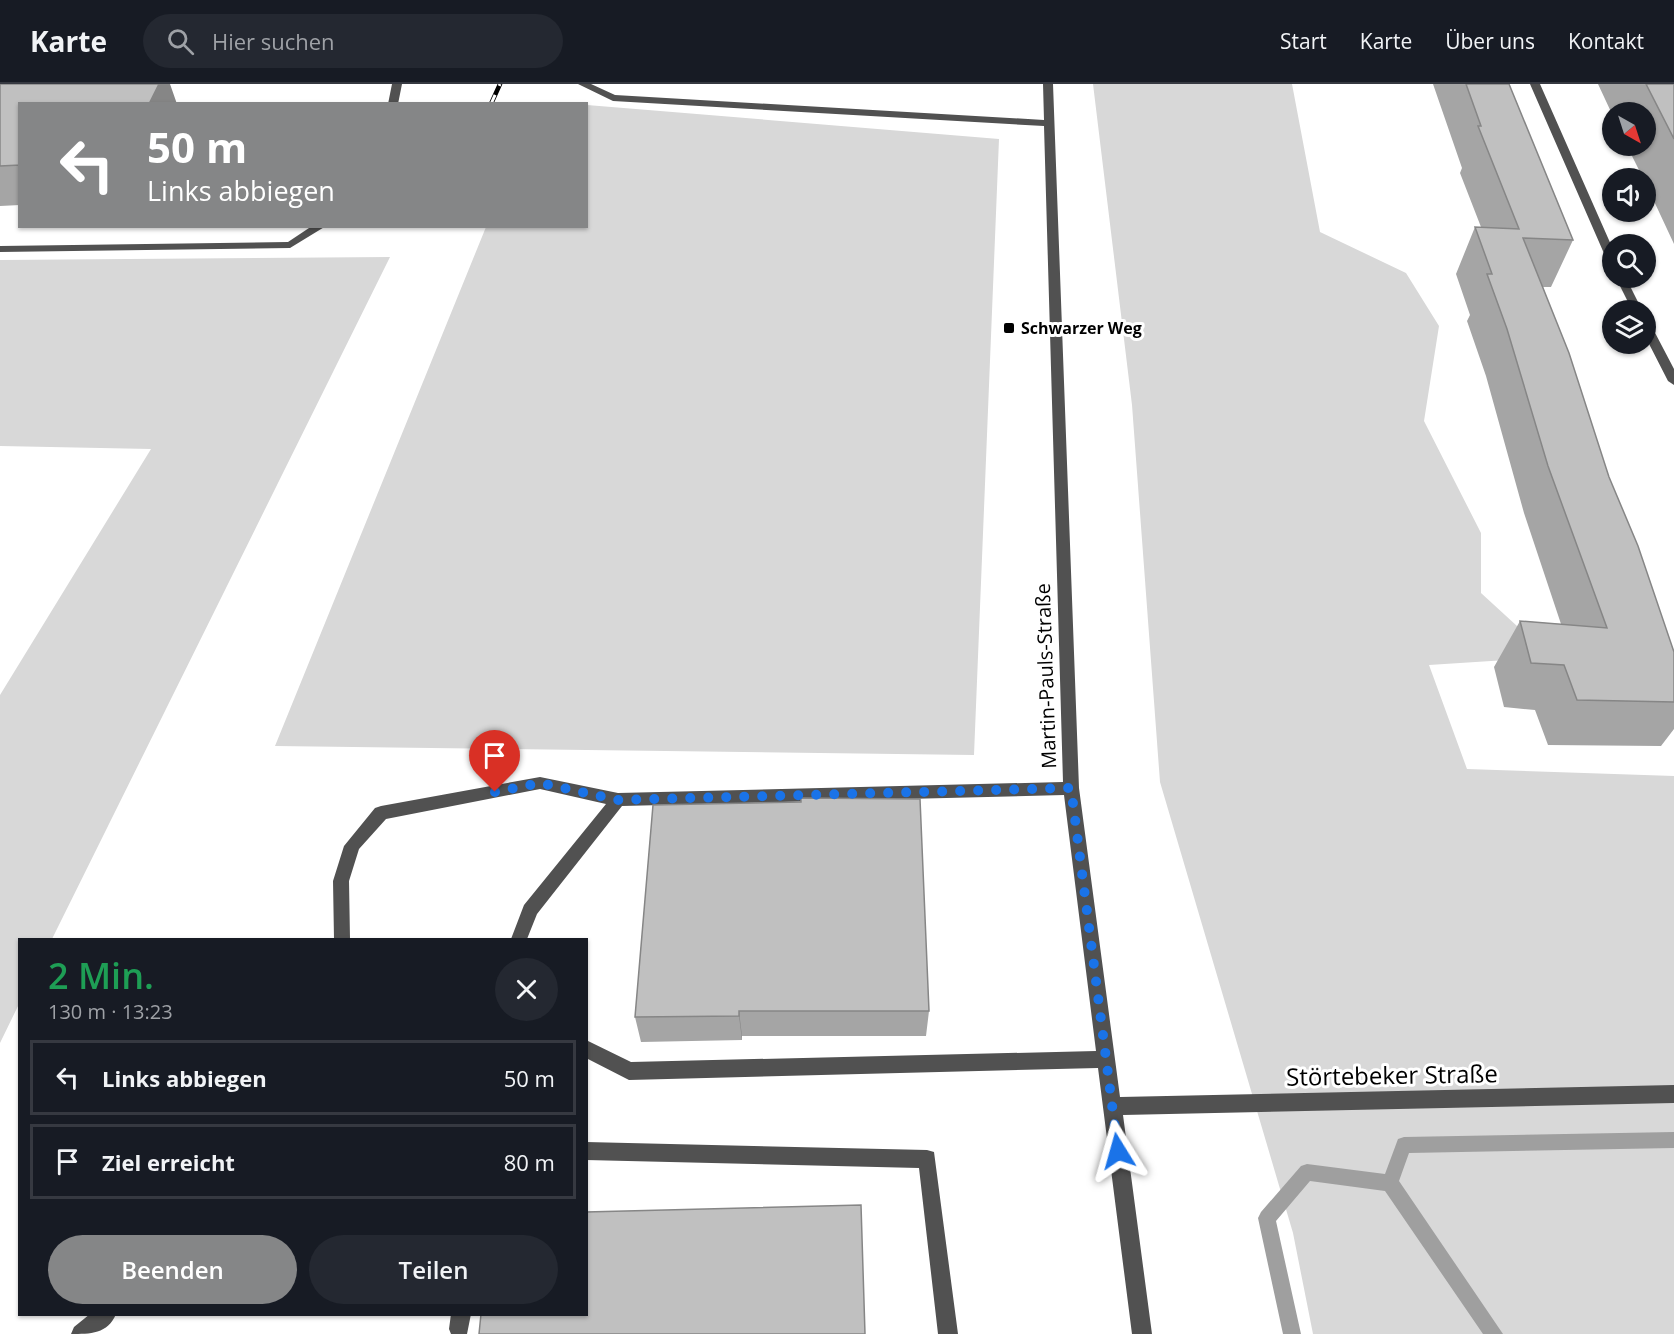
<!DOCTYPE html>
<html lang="de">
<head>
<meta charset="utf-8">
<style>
  body { margin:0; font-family:"Open Sans",sans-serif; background:#242831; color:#f1f3f6; height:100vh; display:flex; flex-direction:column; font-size:22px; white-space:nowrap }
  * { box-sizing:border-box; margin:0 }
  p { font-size:20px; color:#9ea1a6 }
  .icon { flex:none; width:33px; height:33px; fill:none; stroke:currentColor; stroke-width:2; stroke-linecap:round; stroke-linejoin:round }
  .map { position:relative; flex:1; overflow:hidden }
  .side { position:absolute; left:18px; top:854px; width:570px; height:378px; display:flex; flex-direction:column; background:#171b24; border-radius:0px; box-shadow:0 2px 4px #0004 }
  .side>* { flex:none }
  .guide { position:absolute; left:18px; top:18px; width:570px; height:126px; border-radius:0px; box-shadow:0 2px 4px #0004; background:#858687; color:#fff; overflow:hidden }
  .needle { width:39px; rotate:141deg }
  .controls { position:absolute; left:1602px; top:18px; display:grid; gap:12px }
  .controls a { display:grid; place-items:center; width:54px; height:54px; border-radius:50%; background:#171b24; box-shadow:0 2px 4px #0004; font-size:30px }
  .pin { position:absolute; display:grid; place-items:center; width:51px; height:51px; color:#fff; margin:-62px -26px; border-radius:50% 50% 50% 0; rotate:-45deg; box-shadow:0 0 6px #0007 }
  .pin .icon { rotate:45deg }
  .me { position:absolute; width:66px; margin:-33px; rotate:352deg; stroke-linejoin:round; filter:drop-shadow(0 0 4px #0008) }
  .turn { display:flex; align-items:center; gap:21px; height:126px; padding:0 30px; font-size:27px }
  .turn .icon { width:78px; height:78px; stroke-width:2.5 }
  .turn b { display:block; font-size:42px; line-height:51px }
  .round { display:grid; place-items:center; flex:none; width:63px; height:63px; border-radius:32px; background:#242831 }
  .overview { display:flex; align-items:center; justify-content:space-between; height:102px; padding:0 30px }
  h1 { font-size:36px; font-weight:600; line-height:45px; color:#1e9e55 }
  .action { display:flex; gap:12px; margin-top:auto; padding:12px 30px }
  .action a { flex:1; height:69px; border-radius:36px; background:#858687; color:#fff; font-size:24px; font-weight:600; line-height:69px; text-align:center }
  .action a+a { background:#242831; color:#f1f3f6 }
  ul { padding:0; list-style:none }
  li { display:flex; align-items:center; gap:18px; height:75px; margin:0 12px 9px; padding:0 18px; border:3px solid #363941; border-radius:0px }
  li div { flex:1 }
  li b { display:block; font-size:22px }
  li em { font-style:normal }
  header { display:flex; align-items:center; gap:36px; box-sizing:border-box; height:84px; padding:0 30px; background:#171b24; border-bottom:2px solid #363941 }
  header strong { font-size:28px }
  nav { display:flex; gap:33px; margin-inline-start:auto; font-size:21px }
  .search { width:420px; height:54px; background:#242831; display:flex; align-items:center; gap:15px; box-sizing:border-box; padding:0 21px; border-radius:33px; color:#9ea1a6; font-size:22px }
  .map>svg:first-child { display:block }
  .green { fill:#d8d8d8 }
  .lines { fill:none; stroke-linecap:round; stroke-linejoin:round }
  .stream { fill:#9f9f9f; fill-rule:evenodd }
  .minor { fill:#515151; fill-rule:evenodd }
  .rail-casing { stroke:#000; stroke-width:4.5 }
  .rail { stroke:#fff; stroke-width:3; stroke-dasharray:10; stroke-linecap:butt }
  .wall { fill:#a5a5a5 }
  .shaded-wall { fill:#868686 }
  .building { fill:#c0c0c0; stroke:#868686; stroke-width:1.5 }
  .route { stroke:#1a73e8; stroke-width:10; stroke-dasharray:0 18 }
  .poi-dot { fill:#000; stroke:#fff; stroke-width:2 }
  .labels { text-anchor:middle; stroke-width:6; stroke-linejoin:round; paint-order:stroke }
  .far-poi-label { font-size:16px; font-weight:bold; fill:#000; stroke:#fff; text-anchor:start }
  .street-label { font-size:20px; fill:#000; stroke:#fff }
  .near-street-label { font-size:24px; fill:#000; stroke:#fff }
</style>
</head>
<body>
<header>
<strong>Karte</strong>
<div class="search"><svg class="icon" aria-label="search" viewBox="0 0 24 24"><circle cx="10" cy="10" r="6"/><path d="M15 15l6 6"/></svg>Hier suchen</div>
<nav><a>Start</a><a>Karte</a><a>Über uns</a><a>Kontakt</a></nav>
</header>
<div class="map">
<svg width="1674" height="1250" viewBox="0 0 1674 1250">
  <rect width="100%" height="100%" fill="#fff"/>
  <path class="green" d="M1093,0H1292L1320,148L1406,189L1439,242L1424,337L1481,449V509L1551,573L1429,581L1467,685L1674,692V1250H1313L1293,1149L1160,698L1132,321Z
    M587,21L999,55L974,671L275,662L486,143L586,142Z
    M390,173L52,855H20L19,920L0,959V611L151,365L0,362V176Z"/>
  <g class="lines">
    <path class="stream" d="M1674,1048V1064L1409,1069L1399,1097L1503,1250H1483L1385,1107L1310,1097L1276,1137L1301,1250H1283L1258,1134L1261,1128L1301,1082L1307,1080L1385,1090L1398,1055L1404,1053Z"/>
    <path class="minor" d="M392,0H402L398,20H388Z
      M578,0H591L615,11L1044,36L1043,0H1053L1079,704L1120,1013L1674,1001V1019L1123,1031L1152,1250H1132L1098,984L629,996L586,974V956L631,978L1096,967L1064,711L622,722L537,830L527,855H511L524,821L606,720L540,705L386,735L359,765L349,797L350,855H334L333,797L344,762L375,724L381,722L540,693L618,709L1063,698L1044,42L613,17Z
      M1530,0H1540L1612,163V177L1606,174Z
      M312,142H326L290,164L0,168V162L288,158Z
      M1616,194H1626L1642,226H1632Z
      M1646,239L1652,243L1674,285V301L1668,297L1646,254Z
      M586,1058L927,1066L934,1068L958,1250H938L919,1084L586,1076Z
      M90,1230H116C108,1250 90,1250 71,1250L74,1243Z
      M451,1230H471L467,1250H451L449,1245Z"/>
    <g class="rail-casing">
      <path id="rail" d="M491,20L500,0"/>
    </g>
    <use href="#rail" class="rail"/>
  </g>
  <path class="wall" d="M0,0L20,20V121L0,122Z
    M1433,0H1509L1573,156L1551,203H1543L1674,618V645L1661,662L1548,661L1535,626L1504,623L1494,583L1520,537L1561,540L1524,429L1486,292L1467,237L1470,231L1456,190L1475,143H1481L1460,89L1462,84Z
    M1598,0H1674V160L1646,100V94H1643L1627,62H1646V28H1612V30Z
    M653,721L929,927L926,952H742V956L641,958L635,933Z"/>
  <path class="shaded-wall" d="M159,0H170L177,20H149Z
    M739,927L742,952V956L739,932Z"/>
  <path class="building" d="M0,0H159L149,20H20V81L0,82Z
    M1466,0H1509L1573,156L1523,154L1569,269L1609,393L1638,462L1674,568V618L1577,616L1564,581L1531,579L1520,537L1607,544L1548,382L1507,245L1487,190H1492L1475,143L1519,145L1478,42H1481Z
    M1646,0H1674V55Z
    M801,714L920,715L929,927H739V932L635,933L653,721L801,718Z
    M861,1121L865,1250H479L481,1230H586V1128Z"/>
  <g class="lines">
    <path class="route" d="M495,708L540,699L618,716L1071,704L1118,1067"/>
  </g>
  <rect class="poi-dot" x="1003" y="238" width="12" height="12" rx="3"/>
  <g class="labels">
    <g class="far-poi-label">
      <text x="1021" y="250">Schwarzer Weg</text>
    </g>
    <g class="street-label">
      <text transform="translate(1046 592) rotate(-92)" y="7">Martin-Pauls-Straße</text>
    </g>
    <g class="near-street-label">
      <text transform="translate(1392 992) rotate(-1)" y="8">Störtebeker Straße</text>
    </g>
  </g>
</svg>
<div class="controls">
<a><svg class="needle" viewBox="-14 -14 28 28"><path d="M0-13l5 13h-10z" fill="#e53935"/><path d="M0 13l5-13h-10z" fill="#9ea1a6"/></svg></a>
<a><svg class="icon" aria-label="sound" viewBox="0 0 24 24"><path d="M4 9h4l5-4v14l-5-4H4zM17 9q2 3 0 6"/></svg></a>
<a><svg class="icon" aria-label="search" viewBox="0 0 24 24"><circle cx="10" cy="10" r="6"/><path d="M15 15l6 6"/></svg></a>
<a><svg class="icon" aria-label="layers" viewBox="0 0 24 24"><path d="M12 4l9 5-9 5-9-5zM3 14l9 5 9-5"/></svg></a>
</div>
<div class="pin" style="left:495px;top:708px;background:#d93025"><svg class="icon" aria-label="arrive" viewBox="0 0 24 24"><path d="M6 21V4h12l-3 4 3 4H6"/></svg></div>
<svg class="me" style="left:1118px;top:1067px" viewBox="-20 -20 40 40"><path d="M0-17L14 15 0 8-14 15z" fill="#1a73e8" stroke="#fff" stroke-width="4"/></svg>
<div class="guide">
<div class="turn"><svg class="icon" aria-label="left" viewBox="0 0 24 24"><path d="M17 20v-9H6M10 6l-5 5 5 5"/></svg><div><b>50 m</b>Links abbiegen</div></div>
</div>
<section class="side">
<div class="overview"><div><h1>2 Min.</h1><p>130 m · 13:23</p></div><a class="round"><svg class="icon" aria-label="close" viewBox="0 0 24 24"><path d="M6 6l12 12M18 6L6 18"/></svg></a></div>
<ul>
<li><svg class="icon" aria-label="left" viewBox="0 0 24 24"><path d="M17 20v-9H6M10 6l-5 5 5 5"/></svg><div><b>Links abbiegen</b></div><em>50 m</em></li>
<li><svg class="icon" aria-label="arrive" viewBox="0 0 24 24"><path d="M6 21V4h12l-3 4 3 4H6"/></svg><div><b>Ziel erreicht</b></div><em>80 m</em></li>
</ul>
<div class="action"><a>Beenden</a><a>Teilen</a></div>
</section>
</div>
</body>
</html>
